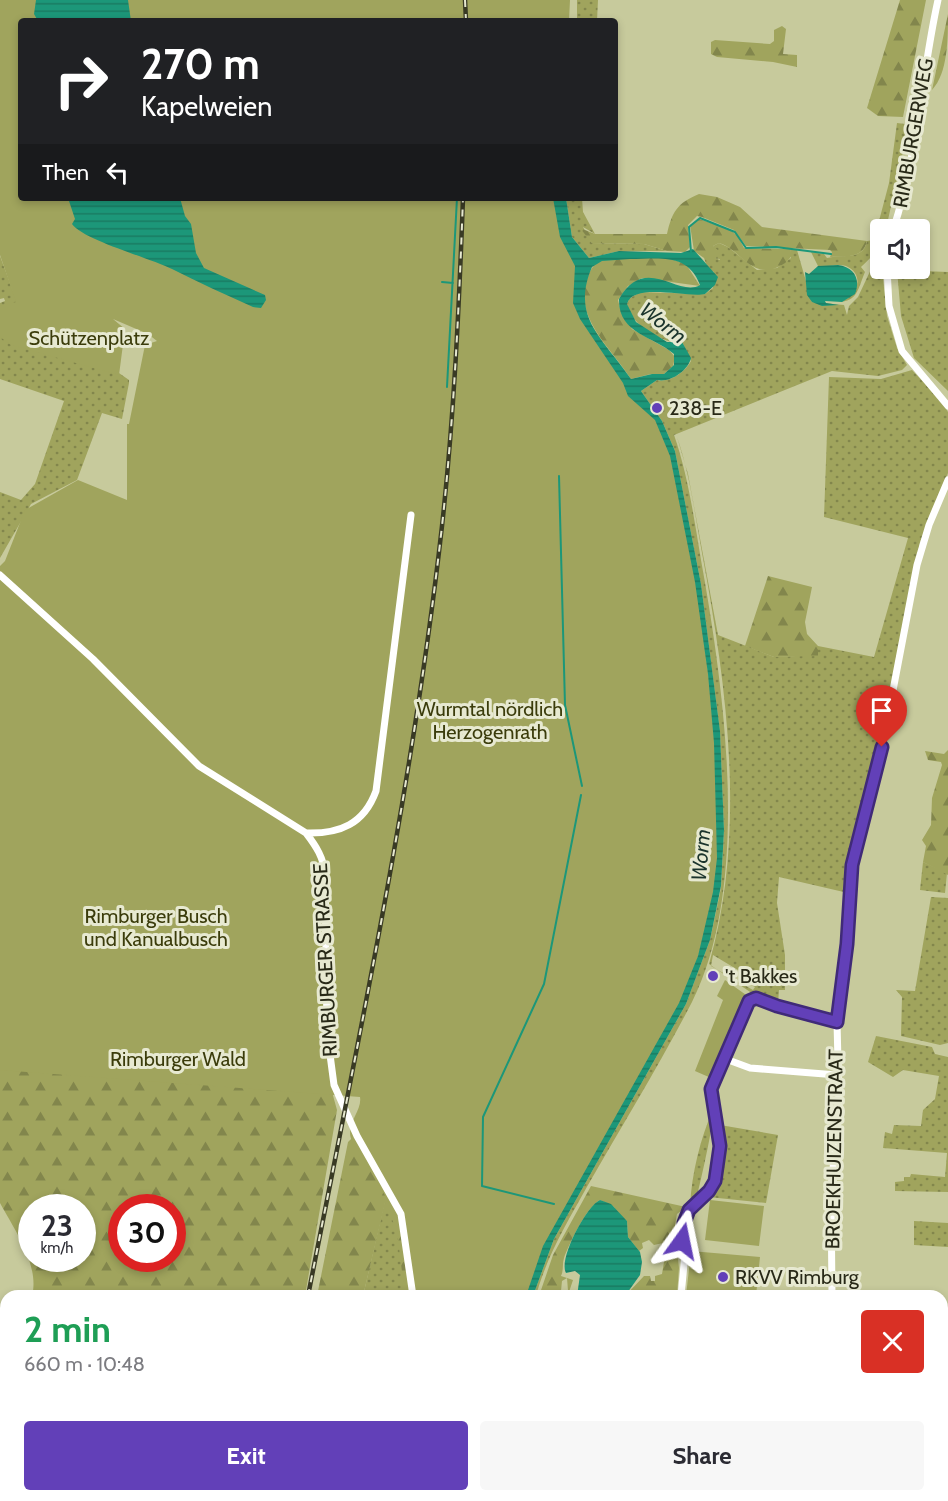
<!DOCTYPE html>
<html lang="en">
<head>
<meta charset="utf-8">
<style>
  body { margin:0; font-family:Cabin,sans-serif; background:#f7f7f7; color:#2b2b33; height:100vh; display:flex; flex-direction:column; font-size:22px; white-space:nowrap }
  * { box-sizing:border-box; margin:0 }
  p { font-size:20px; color:#7c7c81 }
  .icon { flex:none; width:33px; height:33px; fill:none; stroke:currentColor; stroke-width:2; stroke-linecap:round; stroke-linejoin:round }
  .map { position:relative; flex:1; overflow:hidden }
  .drawer { position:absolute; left:0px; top:1290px; width:948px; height:212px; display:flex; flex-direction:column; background:#fff; border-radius:18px 18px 0 0; box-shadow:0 3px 9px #0003 }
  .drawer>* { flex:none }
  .top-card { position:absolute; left:18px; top:18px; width:600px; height:183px; border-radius:6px; box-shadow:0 3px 9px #0003; background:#202124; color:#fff; overflow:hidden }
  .fabs { position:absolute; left:870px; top:219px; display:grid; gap:12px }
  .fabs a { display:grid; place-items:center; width:60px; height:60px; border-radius:6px; background:#fff; box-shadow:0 3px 9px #0003; font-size:30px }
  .speed { position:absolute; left:18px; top:1194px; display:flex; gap:12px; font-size:30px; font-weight:700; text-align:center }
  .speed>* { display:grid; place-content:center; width:78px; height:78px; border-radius:50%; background:#fff; box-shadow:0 3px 9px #0003; line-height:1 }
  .speed small { font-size:15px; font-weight:400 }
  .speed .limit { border:9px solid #d22; background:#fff; color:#111 }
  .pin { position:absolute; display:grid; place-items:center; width:51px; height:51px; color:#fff; margin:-62px -26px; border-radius:50% 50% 50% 0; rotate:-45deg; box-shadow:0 0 6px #0007 }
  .pin .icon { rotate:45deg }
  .me { position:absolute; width:66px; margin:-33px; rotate:12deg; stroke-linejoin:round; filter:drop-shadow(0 0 4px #0008) }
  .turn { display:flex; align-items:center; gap:21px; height:126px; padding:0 24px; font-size:27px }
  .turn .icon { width:78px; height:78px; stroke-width:2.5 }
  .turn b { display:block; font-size:42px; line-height:51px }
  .then { display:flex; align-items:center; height:57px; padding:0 24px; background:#0003; gap:12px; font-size:22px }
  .round { display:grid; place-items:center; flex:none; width:63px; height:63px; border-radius:6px; background:#f7f7f7 }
  .headline { display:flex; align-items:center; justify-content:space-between; height:102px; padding:0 24px }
  h1 { font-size:36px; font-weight:700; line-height:45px; color:#1e9e55 }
  .primary-button { display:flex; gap:12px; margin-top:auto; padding:12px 24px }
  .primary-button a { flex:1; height:69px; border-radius:6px; background:#6240b8; color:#fff; font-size:24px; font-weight:700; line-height:69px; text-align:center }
  .primary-button a+a { background:#f7f7f7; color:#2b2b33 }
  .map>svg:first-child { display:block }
  .grass { fill:url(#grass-dots); fill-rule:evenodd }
  .forest { fill:url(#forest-firs); fill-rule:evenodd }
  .park { fill:#a0a45d }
  .water { fill:url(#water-rules); fill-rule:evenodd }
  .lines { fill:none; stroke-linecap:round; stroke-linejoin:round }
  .stream { stroke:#1c9779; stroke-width:2 }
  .minor { stroke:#fff; stroke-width:7 }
  .rail-casing { stroke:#393a25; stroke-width:4.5 }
  .rail { stroke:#e7e9d1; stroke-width:2; stroke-dasharray:7; stroke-linecap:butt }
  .route-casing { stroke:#402a78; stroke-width:15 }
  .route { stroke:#6240b8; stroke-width:10 }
  .poi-dot { fill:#6240b8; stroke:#e7e9d1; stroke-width:2 }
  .labels { text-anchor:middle; stroke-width:6; stroke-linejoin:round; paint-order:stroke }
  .street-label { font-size:20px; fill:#282917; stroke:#e7e9d1 }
  .park-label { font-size:20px; fill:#3b3c0b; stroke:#e7e9d1 }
  .poi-label { font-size:20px; fill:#282917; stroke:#e7e9d1; text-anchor:start }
  .water-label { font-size:21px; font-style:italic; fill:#1b342c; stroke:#e7e9d1 }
</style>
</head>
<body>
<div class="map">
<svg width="948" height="1501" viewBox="0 0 948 1501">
  <defs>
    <pattern id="grass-dots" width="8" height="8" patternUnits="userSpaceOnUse" patternTransform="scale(1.5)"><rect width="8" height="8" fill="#a0a45d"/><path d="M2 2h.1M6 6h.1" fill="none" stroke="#82864c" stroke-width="1.8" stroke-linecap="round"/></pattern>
    <pattern id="forest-firs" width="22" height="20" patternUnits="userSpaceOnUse" patternTransform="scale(1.5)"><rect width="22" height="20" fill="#a0a45d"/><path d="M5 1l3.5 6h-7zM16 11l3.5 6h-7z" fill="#82864c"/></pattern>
    <pattern id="water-rules" width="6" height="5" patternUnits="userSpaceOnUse" patternTransform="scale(1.5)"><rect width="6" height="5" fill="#1c9779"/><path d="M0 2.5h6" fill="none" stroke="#197b62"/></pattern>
  </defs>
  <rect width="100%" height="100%" fill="#c7ca9c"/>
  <path class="grass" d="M577,0H598L597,21H577Z
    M897,123L905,124L908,129L886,229L880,230C880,248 874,255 861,267L865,272C858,288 858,302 838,302C856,300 867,275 846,266C837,263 827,268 818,266L811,252L824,254L827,258C843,254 863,261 867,241L874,240L889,183Z
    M566,198H582L583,212L595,234L583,227L592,243L644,244L667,251H619L589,258L572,237Z
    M719,243L728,247L757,270L777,268L791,258L790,249L797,250L812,302L844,305L847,315L849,306L858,297L880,250L887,316L897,348L907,365L902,370L878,376L832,371L674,435C688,475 694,518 701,560C724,688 752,882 692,1002C660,1064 623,1124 588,1185C568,1221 547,1255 536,1296H533L554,1239L686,1004L710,940L721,888L724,830L720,732L701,584L675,451L662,421L641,391L657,380C670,383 685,372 691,361L683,344C662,342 632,327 627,304L629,299L640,292L705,294L713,288L714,272L708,269L704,258L710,256L720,260L713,246Z
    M0,256L17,302L129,380V383L122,419L102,413L77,480L31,504L0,558V492L21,500L35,484L64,401L0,379V303L5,301L4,298L0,299Z
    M897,270L948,272V391L914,358L901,316Z
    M912,370L941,401L948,412V473L920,542L893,683L849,861L848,893L779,877L777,903L785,955V990H779L778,1004L756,996L709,964C747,832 727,687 702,553C695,515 690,474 677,437L688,474L718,635L774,657L818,655V646L874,657L908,538L824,517L829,377L881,379ZM713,955L753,979L751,985L755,987L753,990L711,966Z
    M923,862L947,873L945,893L920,890Z
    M931,897L948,898V1043L940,1045L901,1036L902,997L896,990L915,991Z
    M876,1036L932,1047L935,1054L948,1057V1192L895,1191V1182L904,1181V1177H910L911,1174L945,1177L947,1153L883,1148L885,1132L892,1134L894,1125L921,1126L923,1110L935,1099L939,1076L903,1070L893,1077L868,1062Z
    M713,1109C715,1120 700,1184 696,1200L690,1206C692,1172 700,1140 713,1109Z
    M720,1125L778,1135L766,1203L708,1197C728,1181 721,1148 720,1125Z
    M387,1192L394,1203L412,1296H363Z
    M914,1221L948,1223V1247L914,1245Z
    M948,1433V1501H905L900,1498L902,1496H942V1436Z"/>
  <path class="forest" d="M900,0H926L903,117L878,116L867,108Z
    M948,14C948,39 948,73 932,90Z
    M782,26L786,29L783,54L797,55V67L773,62L717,57L711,54V42L715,40L770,44L774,41V30Z
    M699,194L717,197L740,207L762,227L867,241C863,259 846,256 830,257L832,252L830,250L746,246L734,230L702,217L697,216L688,225L690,247L685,252L667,251L644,244L592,243L580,228L595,234H667C672,212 677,203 699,194Z
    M699,219L729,229L738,236L744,248L790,249L792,255C788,262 782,266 773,269C748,275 740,249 719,243L713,246L719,251L722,259L704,258L694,251L690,225Z
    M669,258L686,264L700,286L642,278L628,286L618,300L620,308L632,329L669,350L675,357L673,366L664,374H651L631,379C612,349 575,319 586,281C589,273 592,265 599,262C615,255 651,258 669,258Z
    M768,576L812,587L805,622L807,634L818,646V656L774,657L745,646Z
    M0,579L329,1081L337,1110L305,1296H32C40,1265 14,1229 0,1203ZM32,1208H82V1258H32ZM122,1208H172V1258H122Z
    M948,750V875L923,862L926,846L922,840L931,825L932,798L942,765L941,762L928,760L925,751L944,754Z
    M353,1137L400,1215L412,1296H405L397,1231L385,1203L363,1296H317L348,1142Z
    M591,1186L686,1207L677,1214L672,1241L654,1245L649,1240L642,1243L643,1248L639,1251L628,1237L627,1221L616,1212L614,1207L600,1200C587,1206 569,1244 564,1258C562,1264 564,1270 561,1276L573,1280L568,1295L565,1296L568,1291L567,1278L562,1281L561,1291L563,1296H539L553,1255Z
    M672,1247L677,1249L679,1268L677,1296H625L644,1276H650L651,1281H655V1276L662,1274L665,1256Z
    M6,1338V1496H266L265,1501H0V1347Z"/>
  <path class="park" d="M0,0H570L569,21H21V198H560L567,236L574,248L582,311L668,438L694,561L717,742L720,856L710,923L678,1013L552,1239L529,1296H410L398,1218L359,1151C337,1129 363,1114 360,1097L0,1070V566L5,561L25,510L78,480L127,500V424H129L145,345L157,341L148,334L113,319L125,329L119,375L11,345L0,337V306L16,302L0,255Z
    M725,980L749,997L711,1078L695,1071L723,1000L717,996Z
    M710,1200L764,1206L759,1246L705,1240Z
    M691,1251L760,1257L756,1296H686Z"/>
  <path class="water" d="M36,0H128L131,21H38L34,14Z
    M68,198H180L185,216L191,224L196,253L204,268L265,295L266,300L261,308L253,307C226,295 198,282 172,269C150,258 83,240 72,224L75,219Z
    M553,198H566L572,237L589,258L619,251L681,253L693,249C701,258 709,267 718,277L715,285L705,294C687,298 633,282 627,304L636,322L667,342H682L691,358C688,371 670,383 657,380L641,391L662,421L675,451L701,584L720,731L724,830L721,886L710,940L686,1004L554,1239L533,1296H526L543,1246L679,1003L698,956L713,892L717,858L714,743L708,674L695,582L670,456L655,420L628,396L623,383L580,319L573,303L575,266L560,237ZM630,259C658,259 688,252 700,285C678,298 645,253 619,299C618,334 654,336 674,354V365L664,374H652L631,379C604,339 570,318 592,267L602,261Z
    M838,265C854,267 861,279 855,294L842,302L825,301L826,303L839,305L822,306L812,302L807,295L805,272L809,274L818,266Z
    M600,1200L611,1204L627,1221L628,1237L640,1252L642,1262L640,1275L625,1296H577L580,1275L575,1271L566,1273C558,1260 586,1206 600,1200Z"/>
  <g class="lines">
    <path class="stream" d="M691,252L689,227L700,218L735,232L746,248L776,247L831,254
      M442,282L453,283
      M447,387L457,198
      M559,476L565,705L582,786
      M554,1204L482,1186L483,1117L544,984L581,795"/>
    <path class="minor" d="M893,230C918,155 921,76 938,0
      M887,268L889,306L902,351L948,406
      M0,575L93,659L199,766L306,833C316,846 324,858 325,875L327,1032L334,1085L357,1136L401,1214L413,1296
      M306,833C340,834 364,824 376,791L411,515
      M723,1058L750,1068L837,1075
      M681,1296L685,1254L682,1241L684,1223L691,1207L711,1189L719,1162V1133L711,1089L749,1001L756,998L777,1006L837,1022
      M832,1296L831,1191L839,1102L837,1022L847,944L852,865L885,732L917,565L929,525L948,480
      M942,1434L948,1431
      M547,1501L549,1496
      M691,1501L692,1496
      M830,1501V1496
      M847,1501L853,1496"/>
    <g class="rail-casing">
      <path id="rail" d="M465,0L466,21
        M308,1296C358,1041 413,785 442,526C454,417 459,308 463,198
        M267,1501L268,1496"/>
    </g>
    <use href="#rail" class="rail"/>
  </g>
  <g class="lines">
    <g class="route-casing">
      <path id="route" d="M682,1241L684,1223L689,1210L709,1191L715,1181L720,1146L711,1089L749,1001L756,998L777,1006L837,1022L847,944L852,865L882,747"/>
    </g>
    <use href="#route" class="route"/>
  </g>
  <g class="poi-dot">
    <circle cx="657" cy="408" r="6"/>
    <circle cx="713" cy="976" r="6"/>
    <circle cx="723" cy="1277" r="6"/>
  </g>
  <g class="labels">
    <g class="street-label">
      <text transform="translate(913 133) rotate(-80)" y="7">RIMBURGERWEG</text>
      <text transform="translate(325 960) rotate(-93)" y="7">RIMBURGER STRASSE</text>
      <text transform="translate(834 1149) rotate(-89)" y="7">BROEKHUIZENSTRAAT</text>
    </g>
    <g class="park-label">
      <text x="89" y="345">Schützenplatz</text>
      <text x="490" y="716">Wurmtal nördlich<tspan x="490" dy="23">Herzogenrath</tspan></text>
      <text x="156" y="923">Rimburger Busch<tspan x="156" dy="23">und Kanualbusch</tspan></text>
      <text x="178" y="1066">Rimburger Wald</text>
    </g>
    <g class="poi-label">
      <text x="669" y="415">238-E</text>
      <text x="725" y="983">'t Bakkes</text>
      <text x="735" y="1284">RKVV Rimburg</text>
    </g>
    <g class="water-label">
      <text transform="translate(663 323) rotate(38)" y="7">Worm</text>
      <text transform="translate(701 855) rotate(-85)" y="7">Worm</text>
    </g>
  </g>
</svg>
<div class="fabs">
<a><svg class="icon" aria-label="sound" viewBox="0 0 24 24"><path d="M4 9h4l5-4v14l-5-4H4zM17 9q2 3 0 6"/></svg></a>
</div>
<div class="speed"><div>23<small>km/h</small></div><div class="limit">30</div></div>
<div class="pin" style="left:882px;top:747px;background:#d93025"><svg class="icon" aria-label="arrive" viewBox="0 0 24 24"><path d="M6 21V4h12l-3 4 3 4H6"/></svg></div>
<svg class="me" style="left:682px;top:1241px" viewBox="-20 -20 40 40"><path d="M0-17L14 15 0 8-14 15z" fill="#6240b8" stroke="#fff" stroke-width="4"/></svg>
<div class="top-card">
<div class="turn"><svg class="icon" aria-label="right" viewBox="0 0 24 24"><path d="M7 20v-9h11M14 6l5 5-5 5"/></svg><div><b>270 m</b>Kapelweien</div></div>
<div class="then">Then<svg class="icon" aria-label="left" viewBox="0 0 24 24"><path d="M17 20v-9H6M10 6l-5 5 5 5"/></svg></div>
</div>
<section class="drawer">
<div class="headline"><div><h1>2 min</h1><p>660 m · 10:48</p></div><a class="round" style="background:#d93025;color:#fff"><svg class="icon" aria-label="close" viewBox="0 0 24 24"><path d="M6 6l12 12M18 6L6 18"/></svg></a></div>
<div class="primary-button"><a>Exit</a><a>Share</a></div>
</section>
</div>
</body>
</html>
